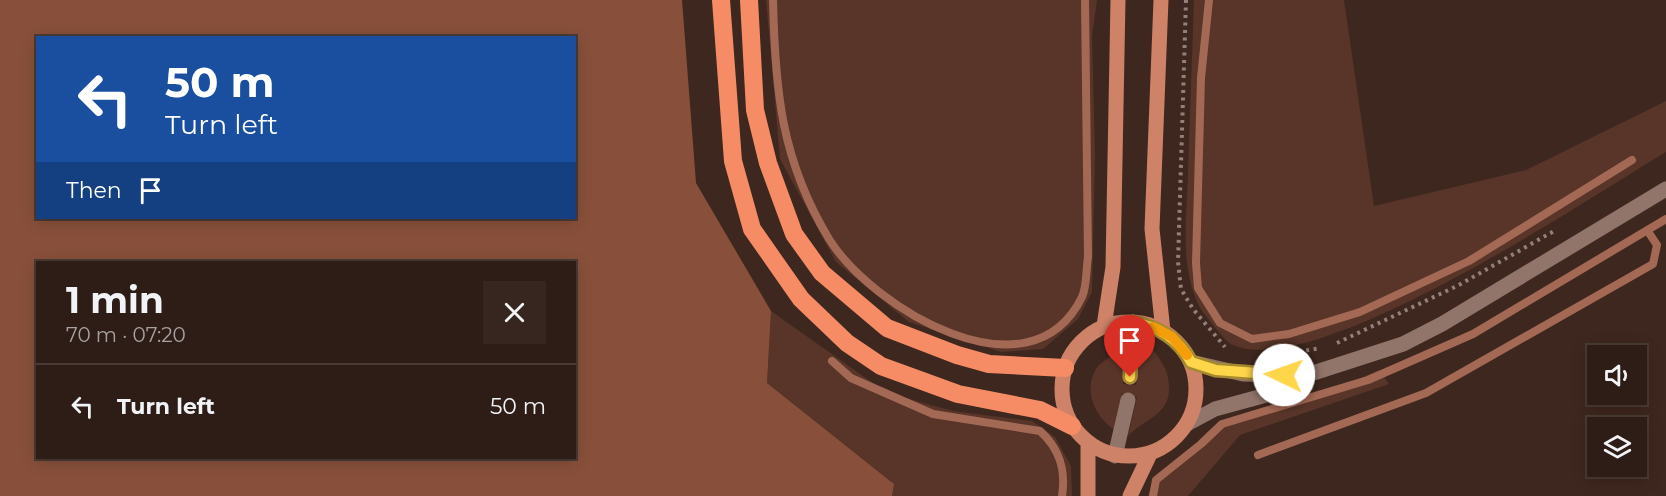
<!DOCTYPE html>
<html lang="en">
<head>
<meta charset="utf-8">
<style>
  body { margin:0; font-family:Montserrat,sans-serif; background:#36261f; color:#f1f3f6; height:100vh; display:flex; flex-direction:column; font-size:22px; white-space:nowrap }
  * { box-sizing:border-box; margin:0 }
  p { font-size:20px; color:#a7a2a1 }
  .icon { flex:none; width:33px; height:33px; fill:none; stroke:currentColor; stroke-width:2; stroke-linecap:round; stroke-linejoin:round }
  .map { position:relative; flex:1; overflow:hidden }
  .side { position:absolute; left:36px; top:261px; width:540px; height:198px; display:flex; flex-direction:column; background:#2e1d16; border-radius:0px; box-shadow:0 3px 15px #0003,0 0 0 2px #493b35 }
  .side>* { flex:none }
  .hud { position:absolute; left:36px; top:36px; width:540px; height:183px; border-radius:0px; box-shadow:0 3px 15px #0003,0 0 0 2px #493b35; background:#1a4fa0; color:#fff; overflow:hidden }
  .controls { position:absolute; left:1587px; top:345px; display:grid; gap:12px }
  .controls a { display:grid; place-items:center; width:60px; height:60px; border-radius:0px; background:#2e1d16; box-shadow:0 3px 15px #0003,0 0 0 2px #493b35; font-size:30px }
  .pin { position:absolute; display:grid; place-items:center; width:51px; height:51px; color:#fff; margin:-62px -26px; border-radius:50% 50% 50% 0; rotate:-45deg; box-shadow:0 0 6px #0007 }
  .pin .icon { rotate:45deg }
  .me { position:absolute; width:66px; margin:-33px; rotate:273deg; stroke-linejoin:round; filter:drop-shadow(0 0 4px #0008) }
  .turn { display:flex; align-items:center; gap:21px; height:126px; padding:0 30px; font-size:27px }
  .turn .icon { width:78px; height:78px; stroke-width:2.5 }
  .turn b { display:block; font-size:42px; line-height:51px }
  .then { display:flex; align-items:center; height:57px; padding:0 30px; background:#0003; gap:12px; font-size:22px }
  .round { display:grid; place-items:center; flex:none; width:63px; height:63px; border-radius:0px; background:#36261f }
  .overview { display:flex; align-items:center; justify-content:space-between; height:102px; padding:0 30px }
  h1 { font-size:36px; font-weight:700; line-height:45px }
  ul { padding:0; list-style:none }
  li { display:flex; align-items:center; gap:18px; height:84px; padding:0 30px; border-top:2px solid #493b35 }
  li div { flex:1 }
  li b { display:block; font-size:22px }
  li em { font-style:normal }
  .map>svg:first-child { display:block }
  .green { fill:#583528 }
  .forest { fill:#88503b; fill-rule:evenodd }
  .lines { fill:none; stroke-linecap:round; stroke-linejoin:round }
  .stream { stroke:#a46954; stroke-width:8 }
  .path { stroke:#938078; stroke-width:4; stroke-dasharray:3 4.5; stroke-linecap:butt }
  .minor { stroke:#91746a; stroke-width:15 }
  .major { stroke:#ce8268; stroke-width:15 }
  .highway { stroke:#f68c66; stroke-width:18 }
  .route-casing { stroke:#a68a30; stroke-width:15 }
  .route { stroke:#ffd54a; stroke-width:10 }
  .slow { stroke:#f59e0b; stroke-width:10 }
</style>
</head>
<body>
<div class="map">
<svg width="1666" height="496" viewBox="0 0 1666 496">
  <rect width="100%" height="100%" fill="#3e271e"/>
  <path class="green" d="M766,0H1097L1092,36L1095,153L1092,292L1078,319L1043,349L1001,352L909,322L836,262L780,159Z
    M1194,0H1344L1374,206L1526,170L1666,101V152C1590,197 1312,385 1231,344C1225,341 1202,312 1199,306C1179,265 1187,216 1188,172C1190,115 1192,57 1194,0Z
    M771,311L887,393L953,411L1032,421L1055,437L1071,466L1072,496H892L893,483L767,383Z
    M1124,337L1123,384L1136,385L1140,344L1143,343C1152,346 1157,355 1162,363C1167,370 1168,376 1169,385C1171,416 1144,418 1128,436L1137,397L1122,394L1116,431C1094,417 1081,387 1099,365C1103,361 1110,358 1114,354C1118,349 1121,342 1124,337Z
    M1379,370L1389,384L1240,435L1188,496H1148L1153,480L1172,466L1219,422L1349,383Z"/>
  <path class="forest" d="M0,0H682L696,183L771,311L767,383L894,484L892,496H0ZM38,38H574V218H38ZM38,262H574V458H38Z"/>
  <g class="lines">
    <path class="stream" d="M773,0C775,90 781,160 829,239C872,308 1030,403 1082,297C1087,286 1086,269 1088,257L1085,0
      M1209,0L1201,78L1196,263L1198,288L1220,323L1252,339L1289,334L1360,312L1469,261L1632,160
      M832,361L851,378L933,414L1040,431C1060,449 1066,470 1062,496
      M1258,455L1426,393L1653,264L1657,245L1647,230
      M1153,496L1156,480L1201,444L1222,424L1368,380L1473,334L1666,219"/>
    <path class="path" d="M1186,0L1178,262L1181,289L1193,309L1225,347
      M1337,343L1459,285L1554,231
      M1284,354L1321,348"/>
    <path class="minor" d="M1191,362L1243,374L1304,376
      M1130,377L1133,322
      M1187,424L1215,409L1270,394L1304,376L1403,344L1442,324L1666,189
      M1115,456L1128,400"/>
    <path class="major" d="M1161,0L1152,229L1163,331
      M1062 389a67 67 0 1 1 134 0a67 67 0 1 1-134 0Z
      M1104,326L1113,267L1118,0
      M1088,496V444
      M1130,496L1150,454"/>
    <path class="highway" d="M721,0L733,161L752,229L801,299L847,343L881,366L958,394L1040,410L1072,426
      M749,0L755,110L768,163L794,234L822,273L887,328L957,355L989,364L1065,368"/>
  </g>
  <g class="lines">
    <g class="route-casing">
      <path id="route" d="M1130,377L1133,322C1159,327 1178,338 1191,362L1216,370L1284,375"/>
    </g>
    <use href="#route" class="route"/>
    <path class="slow" d="M1153,327L1172,337L1187,355"/>
  </g>
</svg>
<div class="controls">
<a><svg class="icon" aria-label="sound" viewBox="0 0 24 24"><path d="M4 9h4l5-4v14l-5-4H4zM17 9q2 3 0 6"/></svg></a>
<a><svg class="icon" aria-label="layers" viewBox="0 0 24 24"><path d="M12 4l9 5-9 5-9-5zM3 14l9 5 9-5"/></svg></a>
</div>
<div class="pin" style="left:1130px;top:377px;background:#d93025"><svg class="icon" aria-label="arrive" viewBox="0 0 24 24"><path d="M6 21V4h12l-3 4 3 4H6"/></svg></div>
<svg class="me" style="left:1284px;top:375px" viewBox="-20 -20 40 40"><circle r="19" fill="#fff"/><path d="M0-13L10 11 0 6-10 11z" fill="#ffd54a"/></svg>
<div class="hud">
<div class="turn"><svg class="icon" aria-label="left" viewBox="0 0 24 24"><path d="M17 20v-9H6M10 6l-5 5 5 5"/></svg><div><b>50 m</b>Turn left</div></div>
<div class="then">Then<svg class="icon" aria-label="arrive" viewBox="0 0 24 24"><path d="M6 21V4h12l-3 4 3 4H6"/></svg></div>
</div>
<section class="side">
<div class="overview"><div><h1>1 min</h1><p>70 m · 07:20</p></div><a class="round"><svg class="icon" aria-label="close" viewBox="0 0 24 24"><path d="M6 6l12 12M18 6L6 18"/></svg></a></div>
<ul>
<li><svg class="icon" aria-label="left" viewBox="0 0 24 24"><path d="M17 20v-9H6M10 6l-5 5 5 5"/></svg><div><b>Turn left</b></div><em>50 m</em></li>
</ul>
</section>
</div>
</body>
</html>
